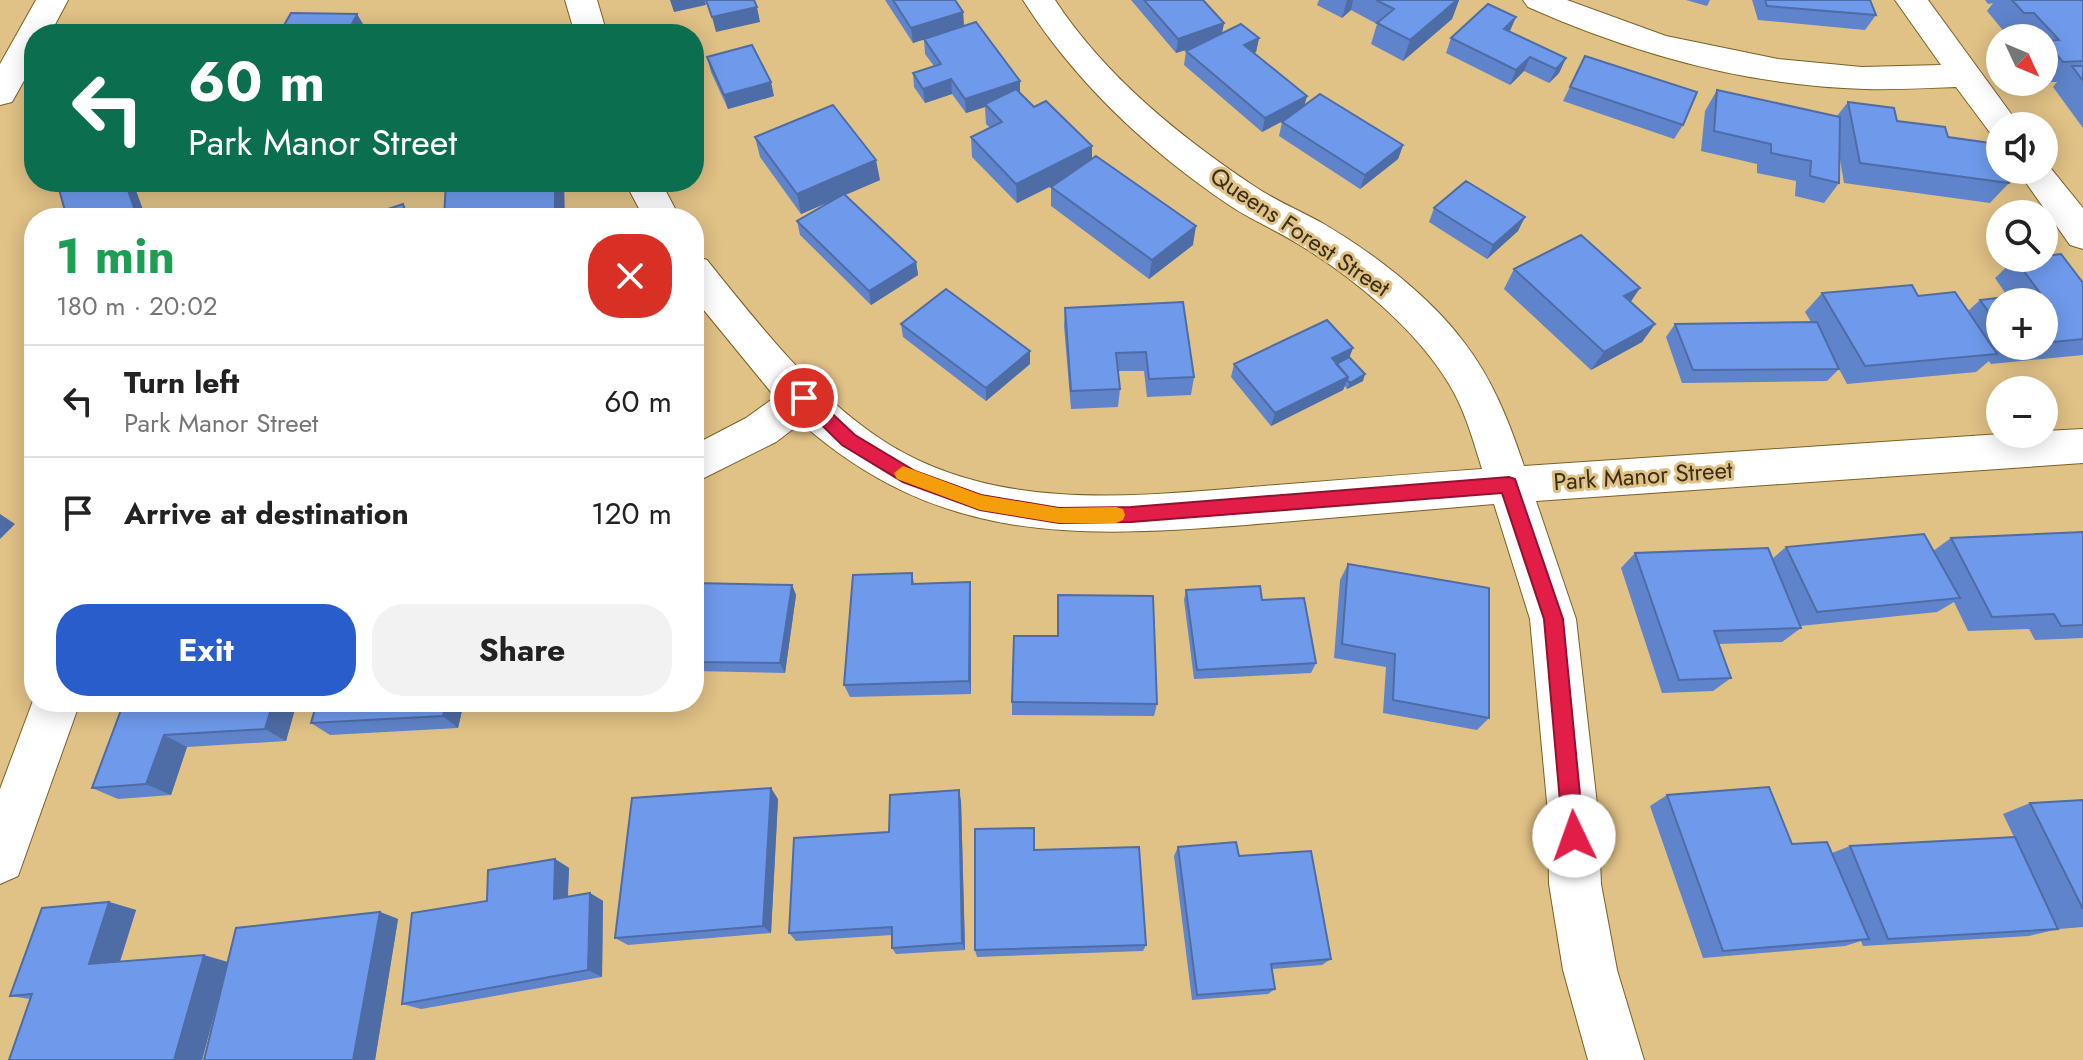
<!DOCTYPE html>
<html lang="en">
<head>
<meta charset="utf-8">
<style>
  body { margin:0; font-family:Jost,sans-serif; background:#f2f2f2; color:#222; height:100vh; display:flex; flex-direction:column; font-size:30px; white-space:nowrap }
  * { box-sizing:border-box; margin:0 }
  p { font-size:26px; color:#767676 }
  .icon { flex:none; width:44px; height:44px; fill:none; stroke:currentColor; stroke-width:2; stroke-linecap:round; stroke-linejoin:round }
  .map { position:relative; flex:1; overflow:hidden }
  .panel { position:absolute; left:24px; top:208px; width:680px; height:504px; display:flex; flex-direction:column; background:#fff; border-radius:32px; box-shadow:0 4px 20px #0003 }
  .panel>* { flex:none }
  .hud { position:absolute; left:24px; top:24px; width:680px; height:168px; border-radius:32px; box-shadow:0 4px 20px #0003; background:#0b6e4f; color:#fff; overflow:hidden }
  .needle { width:52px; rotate:134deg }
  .fabs { position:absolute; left:1986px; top:24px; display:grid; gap:16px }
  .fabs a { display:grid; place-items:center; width:72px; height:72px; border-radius:50%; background:#fff; box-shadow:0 4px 20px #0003; font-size:40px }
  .pin { position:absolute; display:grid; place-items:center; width:68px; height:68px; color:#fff; margin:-34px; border:4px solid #fff; border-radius:50%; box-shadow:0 2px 8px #0007 }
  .me { position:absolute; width:88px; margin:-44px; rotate:357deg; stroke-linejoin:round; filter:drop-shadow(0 0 6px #0008) }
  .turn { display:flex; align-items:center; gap:28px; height:168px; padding:0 32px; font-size:36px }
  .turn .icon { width:104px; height:104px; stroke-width:2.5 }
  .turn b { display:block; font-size:56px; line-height:68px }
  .round { display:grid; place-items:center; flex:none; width:84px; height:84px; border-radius:32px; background:#f2f2f2 }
  .head { display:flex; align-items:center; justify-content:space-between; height:136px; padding:0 32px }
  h1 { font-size:48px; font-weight:700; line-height:60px; color:#1e9e55 }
  .button { display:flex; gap:16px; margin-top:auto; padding:16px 32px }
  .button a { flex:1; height:92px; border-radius:32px; background:#295dcb; color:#fff; font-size:32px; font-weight:700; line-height:92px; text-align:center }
  .button a+a { background:#f2f2f2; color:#222 }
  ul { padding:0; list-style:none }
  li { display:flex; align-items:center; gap:24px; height:112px; padding:0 32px; border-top:2px solid #e0e0e0 }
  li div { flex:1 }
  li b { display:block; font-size:30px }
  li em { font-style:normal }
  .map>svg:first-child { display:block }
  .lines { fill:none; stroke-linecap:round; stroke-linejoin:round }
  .minor-casing { stroke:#7c6025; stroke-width:2 }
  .minor { fill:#fff; fill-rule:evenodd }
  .wall { fill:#5f84cb; fill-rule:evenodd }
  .shaded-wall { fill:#4e6ca5 }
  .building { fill:#6f9aec; stroke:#4e6ca5; stroke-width:2 }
  .route { fill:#e11d48; stroke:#92132f; stroke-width:2 }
  .slow { fill:#f59e0b }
  .labels { text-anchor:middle; stroke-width:6; stroke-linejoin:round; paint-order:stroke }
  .street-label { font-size:24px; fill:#3b2f17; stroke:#e0c186 }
</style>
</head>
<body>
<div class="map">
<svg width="2083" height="1060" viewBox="0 0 2083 1060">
  <rect width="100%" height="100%" fill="#e0c186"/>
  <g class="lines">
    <g class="minor-casing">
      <path id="minor" d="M36,0H68L50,34H34V63L12,102L0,105V64Z
        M565,0H597L607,34H575Z
        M1023,0H1055C1104,75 1180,137 1254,186C1276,201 1301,211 1324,224C1372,252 1429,296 1463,341C1492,378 1509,421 1524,466L2001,434H2044V431L2083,429V463L1536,501L1576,619L1598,813L1601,884L1617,970L1644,1060H1588L1563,970L1549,884L1548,813L1530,619L1494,504C1411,511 1328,518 1246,525C1074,538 939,544 801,423L776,442L694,483V445L746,418L775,397L694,298V256L707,260C761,327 816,399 890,445C1002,513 1139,496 1264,486C1337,480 1410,474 1482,469C1473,440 1465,410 1449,384C1416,329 1353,277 1298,244C1276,230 1251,220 1229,205C1149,151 1075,82 1023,0Z
        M1523,0H1567L1666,36L1778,59L1862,67L1941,65L1895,0H1928L2020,126H2000V137L1991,134L1956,87C1926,88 1895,90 1865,89C1748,86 1634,54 1528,7Z
        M2044,160L2083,208V249L2070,245L2017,170H2044Z
        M625,182H661L680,218H644Z
        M34,698V702H80L18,876L0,884V789Z"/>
    </g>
    <use href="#minor" class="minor"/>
  </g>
  <path class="wall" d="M885,0H955L963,12L964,26L1020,93L1034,107L1092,146V158L1193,245L1149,279L1051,206V187L1053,185L1017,203L972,157L971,137L990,128L986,124L985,107L966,113L952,94L925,103L914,87L913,73L934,66L925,54L924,39L913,43Z
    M1131,0H1203L1224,23L1222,33L1259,38L1256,52L1254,53L1307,96L1304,106L1403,145L1398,159L1360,189L1279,136L1282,122L1285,120L1262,132L1184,65L1186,51L1192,48L1176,53Z
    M1319,0H1459L1452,19L1403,61L1371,44L1377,24L1351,10L1342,18L1317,5Z
    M1686,0H1710L1707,6Z
    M1752,0H1870L1876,15L1865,30L1758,20Z
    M1985,0H2083V128L2053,87L2057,82H2044V38H2021L2017,33L2006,34L1987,11L1993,3L1988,4Z
    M1509,32L1566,58L1559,73L1549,83L1524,71L1510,85L1446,53L1451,38Z
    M1585,56L1683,125L1674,139L1563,101Z
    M707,57L774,96L728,109L711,72Z
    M1717,90L1837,116L1848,102L1897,121L2009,183L1990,203L1844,183L1840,159L1839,183L1824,203L1795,196L1796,181L1757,173V164L1701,151L1705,111Z
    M755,137L880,180L845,195L916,262L918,275L871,305L800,235L797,221L836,199L801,214L760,157Z
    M1434,208L1518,231L1487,259L1429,222Z
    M2015,259L2083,283V355L1991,364L1989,361L1976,372L1847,384L1839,369L1827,381L1682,383L1666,337L1675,324L1811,322L1805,312L1822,293L1918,296L1968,311L1980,300L2008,297L1995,278ZM2000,302H2044V346H2000Z
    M1514,269L1631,302L1655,324L1642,342L1591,370L1504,289Z
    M1065,308L1194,377L1191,395L1147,397L1144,371H1118L1120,389L1118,407L1071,409L1064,326Z
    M901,324L1030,351V364L986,401L903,337Z
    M1349,357L1363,381L1347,389L1345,386L1343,390L1271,426L1231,377L1234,364Z
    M2083,531V638L2035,640L2029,629L1968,631L1954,602L1937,612L1800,626L1801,628L1782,642L1718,644L1731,678L1713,691L1662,693L1621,568L1635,553L1772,559L1786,547L1933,551L1951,538L2080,532Z
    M1348,564L1489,718L1477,730L1383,713L1386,667L1334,658L1340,580Z
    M912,573L914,583L971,597V694L850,697L844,685Z
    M694,583L792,585L796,595L785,673L694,671Z
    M1186,590L1262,600L1316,663L1311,673L1194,679L1184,600Z
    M124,702H297L286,741L187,747L171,795L118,799L92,788Z
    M317,702H464L458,728L330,735L311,723Z
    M1012,702L1157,704L1154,716L1012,715Z
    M1667,795L1792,844L1832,853L1850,846L2014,837L2003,814L2030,803L2083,800V927L2059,929L2028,866L2058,929L2029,936L1863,946L1861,941L1845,946L1703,958L1650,806Z
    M778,799L771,933L628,945L615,938Z
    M961,801L965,950L896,954L892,948V935L796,941L789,933L889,832Z
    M1178,847L1239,856L1331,959L1322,965L1272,969L1275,989L1268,994L1192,1000L1174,856Z
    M1034,850L1146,945L1143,951L977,957L975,950Z
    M555,859L569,868L568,897L590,893L603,901L602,977L421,1009L402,1004L487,901Z
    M109,902L136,910L120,962H228L380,912L398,919L375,1060H204L225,974L202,1060L30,999L10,996Z"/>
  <path class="shaded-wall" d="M670,0H705L706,5L674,12Z
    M1347,0H1353L1351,10L1342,18Z
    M1457,0H1459L1452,19L1403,61L1410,40Z
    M757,7L760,22L716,32L712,17Z
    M963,12L964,27L913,43L911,28Z
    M357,14L366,29L363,34H347Z
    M1516,17L1510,31L1504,29Z
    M1224,23L1221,38L1176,53L1178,39Z
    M1259,38L1256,52L1242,60L1244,45Z
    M1530,57L1524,71L1510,85L1516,70Z
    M1566,58L1559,73L1549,83L1556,69Z
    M951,79L952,94L925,103L923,89Z
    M1020,81V95L985,104V107L966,113L965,99Z
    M771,82L774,96L728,109L724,95Z
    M1307,96L1303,110L1262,132L1265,118Z
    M1403,145L1398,159L1360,189L1365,175Z
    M1092,146V166L1017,203L1016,184Z
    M876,160L880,180L801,214L797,194Z
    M125,182H133L146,218H132Z
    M555,182H564L565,218H555Z
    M403,204L412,218H407Z
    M1525,217L1518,231L1487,259L1493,245Z
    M1196,226L1193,245L1149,279L1152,260Z
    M916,262L918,275L871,305L869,291Z
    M1640,288L1628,306L1624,296Z
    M1655,324L1642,342L1591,370L1604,352Z
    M1353,348L1348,361L1335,367L1332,358Z
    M1030,351V364L986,401V388Z
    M1365,374L1363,381L1347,389L1350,383Z
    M1348,377L1343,390L1271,426L1275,413Z
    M0,514L15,524L0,539Z
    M970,582L971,597V694L969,681Z
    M792,585L796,595L785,673L780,663Z
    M273,702H297L286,741L265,729Z
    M446,702H464L458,728L443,716Z
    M164,735L187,747L171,795L146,784Z
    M771,788L778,799L771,933L763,926Z
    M959,790L961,801L965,950L962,943Z
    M555,859L569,868L567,907L554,899Z
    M590,893L603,901L602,977L588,970Z
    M109,902L136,910L117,970L89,964Z
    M380,912L398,919L375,1060H353Z
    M204,955L228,962L202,1060H174Z"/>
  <path class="building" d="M706,0H754L757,7L712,17Z
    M893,0H955L963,12L911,28Z
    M1144,0H1203L1224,23L1178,39Z
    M1376,0H1457L1410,40L1377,23L1394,9Z
    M1765,0H1870L1876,15L1767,6Z
    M2012,0H2083V61L2063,62L2045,41L2059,40L2034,13H2024Z
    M1488,4L1516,17L1504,29L1566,58L1556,69L1530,57L1516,70L1451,38Z
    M291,13L357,14L347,34H279Z
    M976,22L1020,81L965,99L951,79L923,89L913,73L941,64L924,39Z
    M1241,24L1259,38L1244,45L1307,96L1265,118L1186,51Z
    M752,45L771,82L724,95L707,57Z
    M1585,56L1697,92L1683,125L1570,87Z
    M2072,66H2083V81Z
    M1016,89L1034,107L1046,101L1092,146L1016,184L971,137L1002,122L985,104Z
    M1717,90L1840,117L1839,183L1810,176L1811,161L1771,153V144L1714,131Z
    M1320,94L1403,145L1365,175L1282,122Z
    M1848,102L1894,108L1897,121L1945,127L1948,137L1997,144L2000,153V170H2005L2009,183L1860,163Z
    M833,105L876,160L797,194L755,137Z
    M1096,156L1196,226L1152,260L1051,187Z
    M1466,181L1525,217L1493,245L1434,208Z
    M57,182H125L137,216L132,218H67Z
    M446,182H555V218H444Z
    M844,194L916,262L869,291L797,221Z
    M403,204L407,218H361Z
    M1581,235L1640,288L1624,296L1655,324L1604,352L1514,269Z
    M2061,254L2083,283V339L2044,343V302H2000V328L1980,300L2040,293L2015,259L2044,258V256Z
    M1912,285L1918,296L1955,292L1997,354L1865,366L1822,293Z
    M946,289L1030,351L986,388L901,324Z
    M1183,302L1194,377L1149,379L1146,352L1116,353L1120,389L1071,391L1065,308Z
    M1327,320L1353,348L1332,358L1348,377L1275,413L1234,364Z
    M1817,322L1839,369L1693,370L1675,324Z
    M1349,357L1365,374L1350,383L1347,380L1348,377L1336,364Z
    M2083,532V625L2061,626L2054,614L1992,617L1951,538Z
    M1924,534L1960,598L1817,612L1786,547Z
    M1768,548L1801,628L1714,631L1731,678L1679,680L1635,553Z
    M1348,564L1489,588V718L1393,700L1395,654L1342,644Z
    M912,573V584L970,582L969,681L844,685L853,575Z
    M694,583L792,585L780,663L694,662Z
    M1260,586L1262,600L1304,598L1316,663L1197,670L1186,590Z
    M1058,595L1153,596L1157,704L1012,702L1014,636H1058Z
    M124,702H273L265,729L164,735L146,784L92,788Z
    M317,702H446L443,716L311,723Z
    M1769,787L1792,844L1827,842L1869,939L1723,951L1667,795Z
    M771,788L763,926L615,938L632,798Z
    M959,790L962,943L892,948V927L789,933L794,838L889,832L890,795Z
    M2083,800V909L2030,803Z
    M1034,828V850L1139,847L1146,945L975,950V829Z
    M2015,837L2058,929L1888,939L1850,846Z
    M1236,842L1239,856L1311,851L1331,959L1271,964L1275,989L1197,995L1178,847Z
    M555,859L554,899L590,893L588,970L402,1004L412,913L487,901L488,870Z
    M109,902L89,964L204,955L174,1060H9L32,994L10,996L42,908Z
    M380,912L353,1060H204L236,928Z"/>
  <path class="route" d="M804,391L810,393L855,435L915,471L981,495L1059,508L1131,507L1509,477L1515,479L1563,619L1584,836L1581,844L1574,847L1566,844L1563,836L1544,619L1502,493L1131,522L1059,523L980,510L903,482L842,445L798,402L796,398L798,393Z"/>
  <path class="slow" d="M903,466L981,495L1059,508L1116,507L1123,509L1125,515L1123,520L1116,523H1059L980,510L897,479L894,473Z"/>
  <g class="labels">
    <g class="street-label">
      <text transform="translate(1300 232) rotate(34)" y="8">Queens Forest Street</text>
      <text transform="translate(1643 476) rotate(-4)" y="8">Park Manor Street</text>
    </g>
  </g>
</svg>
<div class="fabs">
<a><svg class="needle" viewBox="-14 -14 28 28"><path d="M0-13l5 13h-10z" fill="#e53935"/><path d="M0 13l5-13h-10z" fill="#767676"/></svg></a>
<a><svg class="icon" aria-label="sound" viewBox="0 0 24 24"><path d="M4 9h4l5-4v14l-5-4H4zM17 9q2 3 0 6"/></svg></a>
<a><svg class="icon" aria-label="search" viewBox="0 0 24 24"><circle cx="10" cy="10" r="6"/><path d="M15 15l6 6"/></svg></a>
<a>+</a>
<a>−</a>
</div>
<div class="pin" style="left:804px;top:398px;background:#d93025"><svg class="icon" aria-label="arrive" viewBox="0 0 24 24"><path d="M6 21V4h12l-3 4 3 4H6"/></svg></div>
<svg class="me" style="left:1574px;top:836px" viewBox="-20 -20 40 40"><circle r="19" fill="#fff"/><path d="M0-13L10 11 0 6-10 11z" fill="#e11d48"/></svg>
<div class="hud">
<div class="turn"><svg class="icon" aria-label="left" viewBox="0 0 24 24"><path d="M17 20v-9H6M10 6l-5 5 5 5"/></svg><div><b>60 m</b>Park Manor Street</div></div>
</div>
<section class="panel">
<div class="head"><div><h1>1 min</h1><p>180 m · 20:02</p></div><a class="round" style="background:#d93025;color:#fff"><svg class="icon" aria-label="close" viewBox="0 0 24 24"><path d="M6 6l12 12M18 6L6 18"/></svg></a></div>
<ul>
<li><svg class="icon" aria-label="left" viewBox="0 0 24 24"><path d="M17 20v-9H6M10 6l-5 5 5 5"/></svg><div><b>Turn left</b><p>Park Manor Street</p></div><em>60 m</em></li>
<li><svg class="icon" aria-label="arrive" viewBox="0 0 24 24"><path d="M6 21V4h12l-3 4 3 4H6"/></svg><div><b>Arrive at destination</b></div><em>120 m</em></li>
</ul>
<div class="button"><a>Exit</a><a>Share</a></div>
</section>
</div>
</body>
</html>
